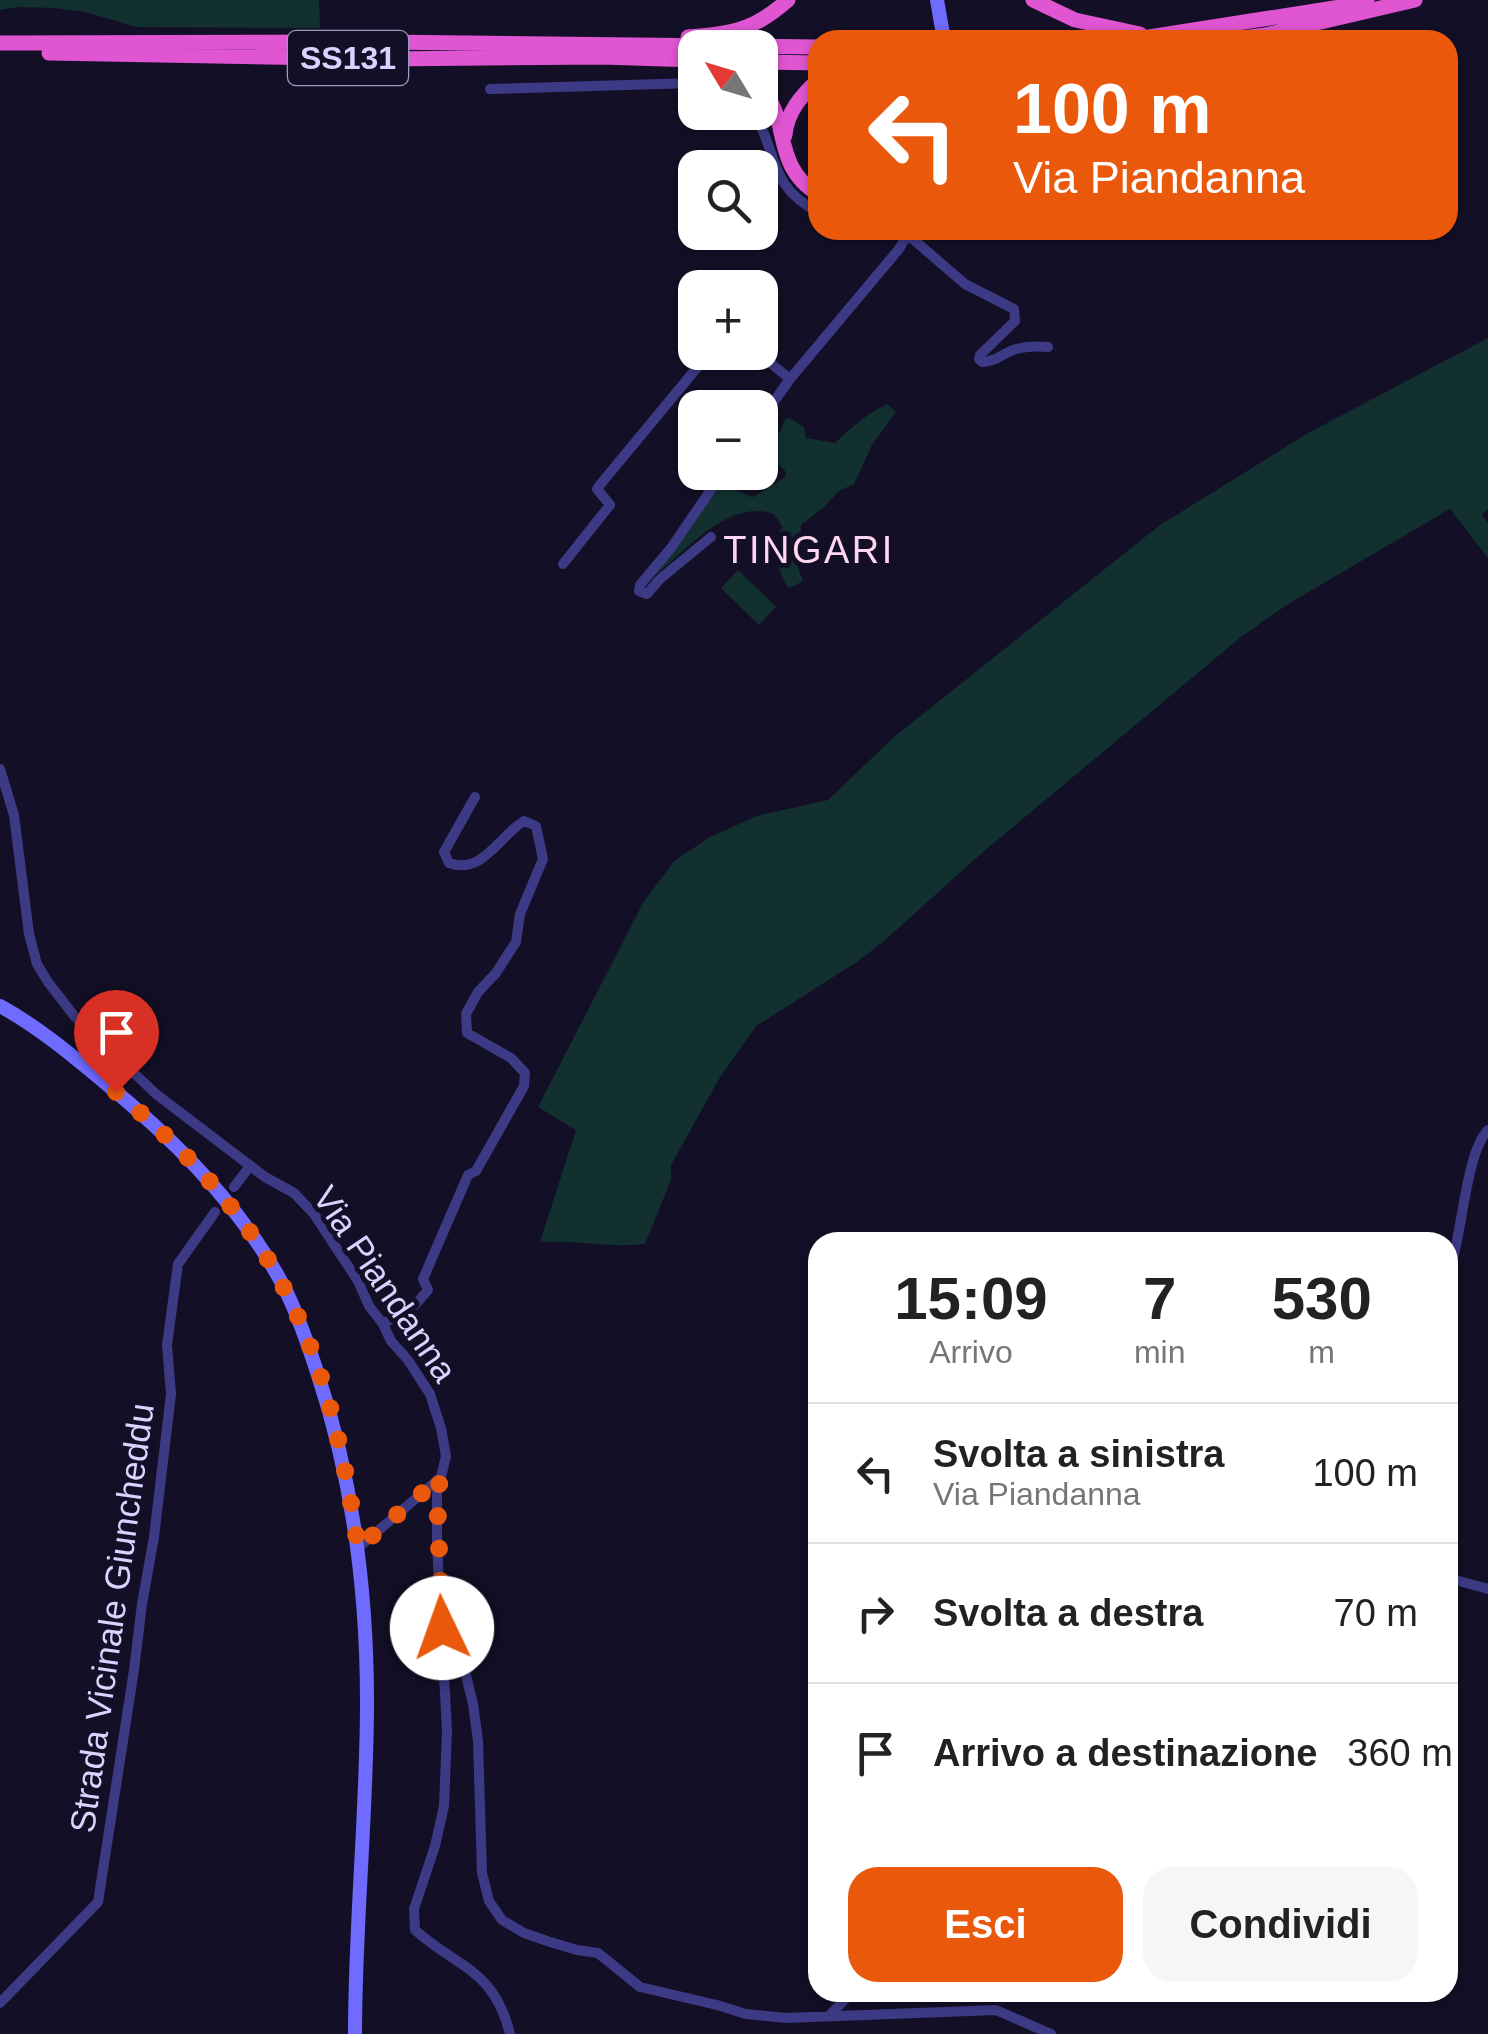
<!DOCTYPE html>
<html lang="it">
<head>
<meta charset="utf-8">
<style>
  body { margin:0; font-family:Helvetica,sans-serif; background:#f6f6f6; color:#222; height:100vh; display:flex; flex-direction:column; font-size:38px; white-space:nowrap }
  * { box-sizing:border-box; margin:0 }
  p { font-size:32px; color:#767676 }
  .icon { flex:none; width:55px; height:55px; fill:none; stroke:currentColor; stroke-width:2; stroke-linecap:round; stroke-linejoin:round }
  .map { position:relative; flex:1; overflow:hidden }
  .details { position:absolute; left:808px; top:1232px; width:650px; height:770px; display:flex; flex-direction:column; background:#fff; border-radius:30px; box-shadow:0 2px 8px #0004 }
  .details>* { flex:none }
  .top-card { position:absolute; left:808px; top:30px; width:650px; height:210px; border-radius:30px; box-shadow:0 2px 8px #0004; background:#ea580c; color:#fff; overflow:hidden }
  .needle { width:65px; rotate:308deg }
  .buttons { position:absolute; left:678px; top:30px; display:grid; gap:20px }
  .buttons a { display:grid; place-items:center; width:100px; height:100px; border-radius:20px; background:#fff; box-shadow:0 2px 8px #0004; font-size:50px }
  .pin { position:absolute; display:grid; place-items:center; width:85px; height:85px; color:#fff; margin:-102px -42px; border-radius:50% 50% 50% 0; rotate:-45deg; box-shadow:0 0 10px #0007 }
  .pin .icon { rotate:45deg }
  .me { position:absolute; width:110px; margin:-55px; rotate:357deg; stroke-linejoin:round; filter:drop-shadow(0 0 8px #0008) }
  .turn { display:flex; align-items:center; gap:35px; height:210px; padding:0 40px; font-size:45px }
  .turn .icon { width:130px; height:130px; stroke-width:2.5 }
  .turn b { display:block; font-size:70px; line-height:85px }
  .eta { display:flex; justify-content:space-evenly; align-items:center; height:170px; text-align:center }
  .eta b { font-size:60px; font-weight:700; line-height:70px }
  .cta { display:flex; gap:20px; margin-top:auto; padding:20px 40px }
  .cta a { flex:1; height:115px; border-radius:30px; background:#ea580c; color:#fff; font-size:40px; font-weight:700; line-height:115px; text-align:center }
  .cta a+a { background:#f6f6f6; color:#222 }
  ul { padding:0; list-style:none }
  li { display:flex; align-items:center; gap:30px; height:140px; padding:0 40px; border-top:2px solid #e0e0e0 }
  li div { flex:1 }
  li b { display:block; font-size:38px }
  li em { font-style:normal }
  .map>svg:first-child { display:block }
  .green { fill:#12302f }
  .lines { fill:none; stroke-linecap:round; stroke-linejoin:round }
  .minor { stroke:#3d3a85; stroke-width:10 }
  .secondary { stroke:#6f6bff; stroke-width:14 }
  .trunk { stroke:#e055d1; stroke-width:15 }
  .route { stroke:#ea580c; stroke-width:18; stroke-dasharray:0 32.4 }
  .labels { text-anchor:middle; stroke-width:10; stroke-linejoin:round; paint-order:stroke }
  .shield { fill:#130f26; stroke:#9e99be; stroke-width:2.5 }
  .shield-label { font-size:32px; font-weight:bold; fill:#d9d4ff }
  .street-label { font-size:35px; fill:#d9d4ff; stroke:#130f26 }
  .neighbourhood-label { font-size:38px; letter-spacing:2.5px; fill:#ffd6f0; stroke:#130f26 }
</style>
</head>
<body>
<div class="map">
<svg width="1488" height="2034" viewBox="0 0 1488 2034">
  <rect width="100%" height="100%" fill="#130f26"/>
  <path class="green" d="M0,0H319L320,28L137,27L85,12L55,8L19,7L0,10Z
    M1488,338V509L1482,514L1488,524V558L1450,509L1288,604L1241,637L983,852L884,941L857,962L756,1026L719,1079L671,1165V1180L645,1244C610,1248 576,1240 540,1242L576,1130L538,1107L643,903L674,861L710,837L757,816L828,800L894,737L1160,525L1310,432Z
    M887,404L896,412L872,445L854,484L839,491L823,508L801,525C798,542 820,542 824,558L816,564L805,560L800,561L797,565L803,581L790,588L786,585L774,557L786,546L779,531L783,528L774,514C729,498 687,550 655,575L715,490L728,487L753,497L785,477L786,472L761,448L766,434L775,431L780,433L785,419L789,418L804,427L806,438L835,443C849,429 868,413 887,404Z
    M738,570L776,607L759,625L721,588Z"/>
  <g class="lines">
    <path class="minor" d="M490,89L695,83
      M754,112C778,154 768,186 818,212
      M896,230L914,240L965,284L1014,309L1015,321L980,355L979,359L982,362C995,362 1002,354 1013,350C1025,346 1036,346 1048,347
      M757,352L790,379
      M760,421L790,379L899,249L910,230
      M711,537L660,579L647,594L639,591L640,585L671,548L723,472
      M563,564L610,505L597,489L599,486L710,352
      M0,769L14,815L29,934L37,964L48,982L75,1017L156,1094L265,1177L294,1193L314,1214L358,1281L369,1306L383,1324L391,1341L408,1360L430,1394L441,1428L446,1456L441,1477L358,1548
      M234,1187L250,1166
      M1448,1275C1462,1241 1465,1153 1488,1130
      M383,1324L415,1305L428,1290L423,1279L468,1175L476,1171L524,1086L525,1073L511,1058L467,1033L466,1014L478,992L496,973L516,942L520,914L543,859L536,826L524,821C499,836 483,875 449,863L444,852L475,797
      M441,1478L437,1493V1545L447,1731L444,1806L435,1846L414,1909L415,1930C459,1969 494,1969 510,2034
      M1448,1578L1488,1589
      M440,1590L454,1626L473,1704L478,1741L482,1873L489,1901L502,1920L524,1933L550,1942L577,1950L598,1953L640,1987L717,2005L746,2014L786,2018L996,2010L1051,2034
      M0,2003L98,1902L134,1670L142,1604L154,1537L171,1394L167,1345L178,1264L215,1212
      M829,2016L852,1992"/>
    <path class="secondary" d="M937,0L944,40
      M0,1006C40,1028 74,1057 109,1086C177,1142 246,1212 286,1291C299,1318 309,1347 318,1375C353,1481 367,1591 367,1702C367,1813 355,1923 355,2034"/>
    <path class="trunk" d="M1033,0L1075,20L1140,34
      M688,37C733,33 753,31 788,0
      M1130,40L1340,7L1367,0
      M1228,40L1265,35L1415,0
      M0,43L382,42L818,47
      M49,53L383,59L603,57L695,60
      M760,62L818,63
      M760,89C792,117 770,165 818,194
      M785,135C787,112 801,96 818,80"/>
  </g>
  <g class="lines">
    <path class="route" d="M116,1092C182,1146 246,1213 285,1290C326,1368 346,1462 358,1548L441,1477L437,1493L442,1628"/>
  </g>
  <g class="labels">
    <rect class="shield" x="288" y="31" width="120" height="54" rx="8"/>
    <g class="shield-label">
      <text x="348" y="69">SS131</text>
    </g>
    <g class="street-label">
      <text transform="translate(385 1284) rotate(56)" y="12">Via Piandanna</text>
      <text transform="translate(112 1618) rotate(-82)" y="12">Strada Vicinale Giuncheddu</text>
    </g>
    <g class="neighbourhood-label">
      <text x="809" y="563">TINGARI</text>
    </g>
  </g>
</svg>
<div class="buttons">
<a><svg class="needle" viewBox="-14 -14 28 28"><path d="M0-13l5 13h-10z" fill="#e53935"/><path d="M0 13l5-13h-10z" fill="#767676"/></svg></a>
<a><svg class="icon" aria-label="search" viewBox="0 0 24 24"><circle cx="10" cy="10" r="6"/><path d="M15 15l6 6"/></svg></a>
<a>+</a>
<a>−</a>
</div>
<div class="pin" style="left:116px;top:1092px;background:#d93025"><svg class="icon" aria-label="arrive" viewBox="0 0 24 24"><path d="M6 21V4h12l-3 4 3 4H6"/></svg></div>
<svg class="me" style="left:442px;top:1628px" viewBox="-20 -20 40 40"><circle r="19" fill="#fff"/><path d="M0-13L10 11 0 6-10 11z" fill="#ea580c"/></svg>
<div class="top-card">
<div class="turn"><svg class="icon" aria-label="left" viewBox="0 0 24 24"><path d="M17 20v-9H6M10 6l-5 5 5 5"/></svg><div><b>100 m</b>Via Piandanna</div></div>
</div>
<section class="details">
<div class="eta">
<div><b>15:09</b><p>Arrivo</p></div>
<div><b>7</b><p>min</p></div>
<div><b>530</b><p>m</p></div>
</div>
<ul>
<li><svg class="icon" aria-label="left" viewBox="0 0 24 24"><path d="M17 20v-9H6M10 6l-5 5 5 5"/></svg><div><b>Svolta a sinistra</b><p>Via Piandanna</p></div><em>100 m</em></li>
<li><svg class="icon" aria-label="right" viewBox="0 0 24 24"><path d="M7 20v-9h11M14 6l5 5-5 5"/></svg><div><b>Svolta a destra</b></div><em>70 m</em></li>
<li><svg class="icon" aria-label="arrive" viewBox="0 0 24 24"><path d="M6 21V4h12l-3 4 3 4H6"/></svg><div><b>Arrivo a destinazione</b></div><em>360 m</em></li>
</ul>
<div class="cta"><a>Esci</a><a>Condividi</a></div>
</section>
</div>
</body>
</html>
